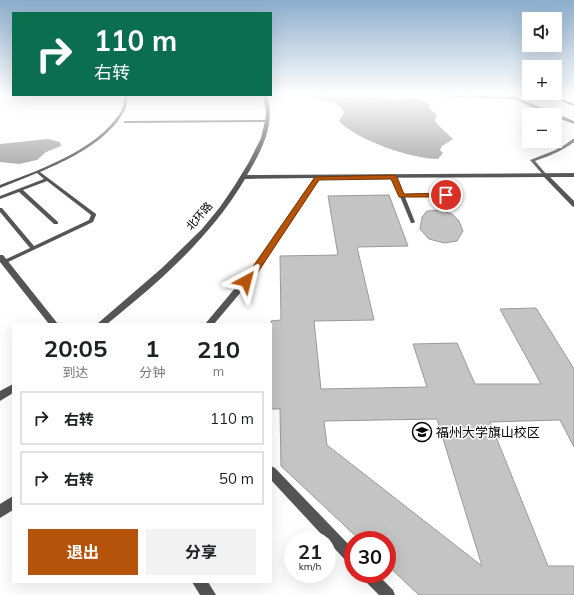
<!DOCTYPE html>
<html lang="zh">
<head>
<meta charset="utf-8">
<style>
  body { margin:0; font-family:Mulish,"Noto Sans SC",sans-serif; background:#f2f2f2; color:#202124; height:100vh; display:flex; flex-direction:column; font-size:15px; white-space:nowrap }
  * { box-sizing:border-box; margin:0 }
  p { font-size:13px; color:#757577 }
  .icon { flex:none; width:22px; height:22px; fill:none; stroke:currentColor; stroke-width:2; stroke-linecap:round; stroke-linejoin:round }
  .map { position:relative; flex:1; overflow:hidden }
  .side { position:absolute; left:12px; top:323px; width:260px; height:260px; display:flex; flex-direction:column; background:#fff; border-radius:0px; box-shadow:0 4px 16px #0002 }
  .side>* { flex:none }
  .banner { position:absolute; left:12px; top:12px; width:260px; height:84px; border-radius:0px; box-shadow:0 4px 16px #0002; background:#0b6e4f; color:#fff; overflow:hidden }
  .tools { position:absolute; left:522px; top:12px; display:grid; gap:8px }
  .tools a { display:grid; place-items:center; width:40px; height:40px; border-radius:0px; background:#fff; box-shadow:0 4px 16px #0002; font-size:20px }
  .speed { position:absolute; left:284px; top:531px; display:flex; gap:8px; font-size:20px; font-weight:700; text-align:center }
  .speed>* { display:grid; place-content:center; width:52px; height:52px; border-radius:50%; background:#fff; box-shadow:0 4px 16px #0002; line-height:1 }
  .speed small { font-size:10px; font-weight:400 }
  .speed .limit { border:6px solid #d22; background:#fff; color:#111 }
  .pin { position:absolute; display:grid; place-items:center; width:34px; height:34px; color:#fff; margin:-17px; border:2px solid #fff; border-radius:50%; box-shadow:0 1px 4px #0007 }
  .me { position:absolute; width:44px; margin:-22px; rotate:38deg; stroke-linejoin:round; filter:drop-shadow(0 0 3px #0008) }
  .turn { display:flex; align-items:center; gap:14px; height:84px; padding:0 16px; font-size:18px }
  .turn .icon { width:52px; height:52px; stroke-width:2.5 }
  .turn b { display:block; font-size:28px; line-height:34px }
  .eta { display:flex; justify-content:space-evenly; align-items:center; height:68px; text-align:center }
  .eta b { font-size:24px; font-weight:700; line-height:28px }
  .primary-button { display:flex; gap:8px; margin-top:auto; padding:8px 16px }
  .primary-button a { flex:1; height:46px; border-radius:0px; background:#b45309; color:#fff; font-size:16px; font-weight:700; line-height:46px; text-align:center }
  .primary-button a+a { background:#f2f2f2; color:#202124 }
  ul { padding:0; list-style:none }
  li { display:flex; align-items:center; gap:12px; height:54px; margin:0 8px 6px; padding:0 8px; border:2px solid #e0e0e0; border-radius:0px }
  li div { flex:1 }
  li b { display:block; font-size:15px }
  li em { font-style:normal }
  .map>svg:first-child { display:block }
  .water { fill:#a3a3a3 }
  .building { fill:#c4c4c4; stroke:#999; fill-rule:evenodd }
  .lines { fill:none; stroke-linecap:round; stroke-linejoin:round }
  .service { fill:#555; fill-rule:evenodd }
  .minor { fill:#555; fill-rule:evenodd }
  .secondary { fill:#222; fill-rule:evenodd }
  .route { fill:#b45309; stroke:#753606 }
  .labels { text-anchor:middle; stroke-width:3; stroke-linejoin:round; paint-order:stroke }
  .street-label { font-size:11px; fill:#000; stroke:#fff }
  .near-poi-label { font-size:13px; fill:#000; stroke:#fff; text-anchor:start }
</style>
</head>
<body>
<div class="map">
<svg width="574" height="595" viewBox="0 0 574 595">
  <rect width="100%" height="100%" fill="#fff"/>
  <path class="water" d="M312,94L357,97L363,95L390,99L412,98L420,99L430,105L429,108L437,115L435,120L437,124L453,139L442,146L440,150L443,153L438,159C412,159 356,140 339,121L344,113C340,98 322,104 312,96Z
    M48,139L60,142L61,146L46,152L37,160L19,164L0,162V144Z"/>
  <path class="building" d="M389,195L408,246L357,247L374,320L314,321L321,389L427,387L413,344L457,343L475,384H541L500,309L536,308L574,369V447L560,420L490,422L548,566H574V595H419L387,565V540H360L281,466L280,409H271V321L281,320L280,256L338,255L328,196ZM437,419L482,566L327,445L324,421Z
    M440,210L452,214L459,221L463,231L457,241L444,243L429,239L420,229L422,217L427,211Z"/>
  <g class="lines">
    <path class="service" d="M434,94L513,97L515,98L513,99L448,97Z
      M124,95H128C127,100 127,105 125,110C123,114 120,117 118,121C99,145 68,160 40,172L96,214V215L93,222L6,263H2L1,262L2,261L30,248L0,212V208H2L34,246L89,220L91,215L47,181L23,190L58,222V224H54L19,192L0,199V196L44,179L37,173L0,188V185C37,171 90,152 115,120C117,117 120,114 122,110C124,105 124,100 124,95Z
      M268,120H269V122L125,123L123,122L125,121Z
      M573,139H574V142C562,151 549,156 535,161L547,175V177H545L530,160L553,151L563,146Z
      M392,176L396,177L404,195L446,194L448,195L446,196L405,197L415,222L413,223H411L392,177Z"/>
    <path class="minor" d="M502,94H508L574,121V124L555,117V115H551Z
      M263,95H267C276,124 262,150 247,175L574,173V177H550L574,201V207L572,206L544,177L320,178L258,272L214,324H205L252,268L314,178L245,179C211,237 159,282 107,324H97L162,268L202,229L220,207L235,185L249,162L261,138L265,121L266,112Z
      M0,255H3L58,324H49L0,262Z
      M13,384V393L0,401V391Z
      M271,466L275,468L353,549V565L348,563L271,480Z
      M13,496V510L0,518V504Z
      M361,574H377L393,590L395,595H379L363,579Z
      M192,582H208L216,595H200Z"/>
    <path class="secondary" d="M543,94H549L574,104V106Z"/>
  </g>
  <linearGradient id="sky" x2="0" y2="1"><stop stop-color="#8cadcc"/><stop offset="0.53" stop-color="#fff"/><stop offset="1" stop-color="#fff" stop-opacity="0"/></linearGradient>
  <rect width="574" height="177" fill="url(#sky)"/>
  <path class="route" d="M394,175L397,177L404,194L446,193L449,195L446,197H399L391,179L319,180L258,272L249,283H242L241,281L252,268L315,177Z"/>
  <defs>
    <g id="university-ring" transform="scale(1)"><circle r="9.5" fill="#fff" stroke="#000" stroke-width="1.5"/><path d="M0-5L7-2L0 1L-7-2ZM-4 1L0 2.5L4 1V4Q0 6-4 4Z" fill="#000"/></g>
  </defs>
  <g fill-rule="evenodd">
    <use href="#university-ring" x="422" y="432"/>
  </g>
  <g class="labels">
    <g class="street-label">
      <text transform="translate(199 216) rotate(-49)" y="4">北环路</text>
    </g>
    <g class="near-poi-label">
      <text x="436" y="437">福州大学旗山校区</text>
    </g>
  </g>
</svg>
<div class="tools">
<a><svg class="icon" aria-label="sound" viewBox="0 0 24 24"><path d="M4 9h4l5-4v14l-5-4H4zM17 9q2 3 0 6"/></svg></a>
<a>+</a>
<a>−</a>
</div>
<div class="speed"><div>21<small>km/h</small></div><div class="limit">30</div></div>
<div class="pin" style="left:446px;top:195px;background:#d93025"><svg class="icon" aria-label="arrive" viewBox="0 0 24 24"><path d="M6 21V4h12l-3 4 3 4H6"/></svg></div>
<svg class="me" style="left:246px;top:281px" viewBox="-20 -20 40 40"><path d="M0-17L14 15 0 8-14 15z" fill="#b45309" stroke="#fff" stroke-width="4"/></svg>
<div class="banner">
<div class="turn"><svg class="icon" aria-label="right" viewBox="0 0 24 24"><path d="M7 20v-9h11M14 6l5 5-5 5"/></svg><div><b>110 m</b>右转</div></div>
</div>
<section class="side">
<div class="eta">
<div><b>20:05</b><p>到达</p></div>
<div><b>1</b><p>分钟</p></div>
<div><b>210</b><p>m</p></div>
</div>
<ul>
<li><svg class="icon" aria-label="right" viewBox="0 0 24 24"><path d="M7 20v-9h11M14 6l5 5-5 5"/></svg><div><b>右转</b></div><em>110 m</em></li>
<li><svg class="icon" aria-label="right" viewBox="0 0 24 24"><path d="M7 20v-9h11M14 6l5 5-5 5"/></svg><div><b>右转</b></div><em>50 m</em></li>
</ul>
<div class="primary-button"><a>退出</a><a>分享</a></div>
</section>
</div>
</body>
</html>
